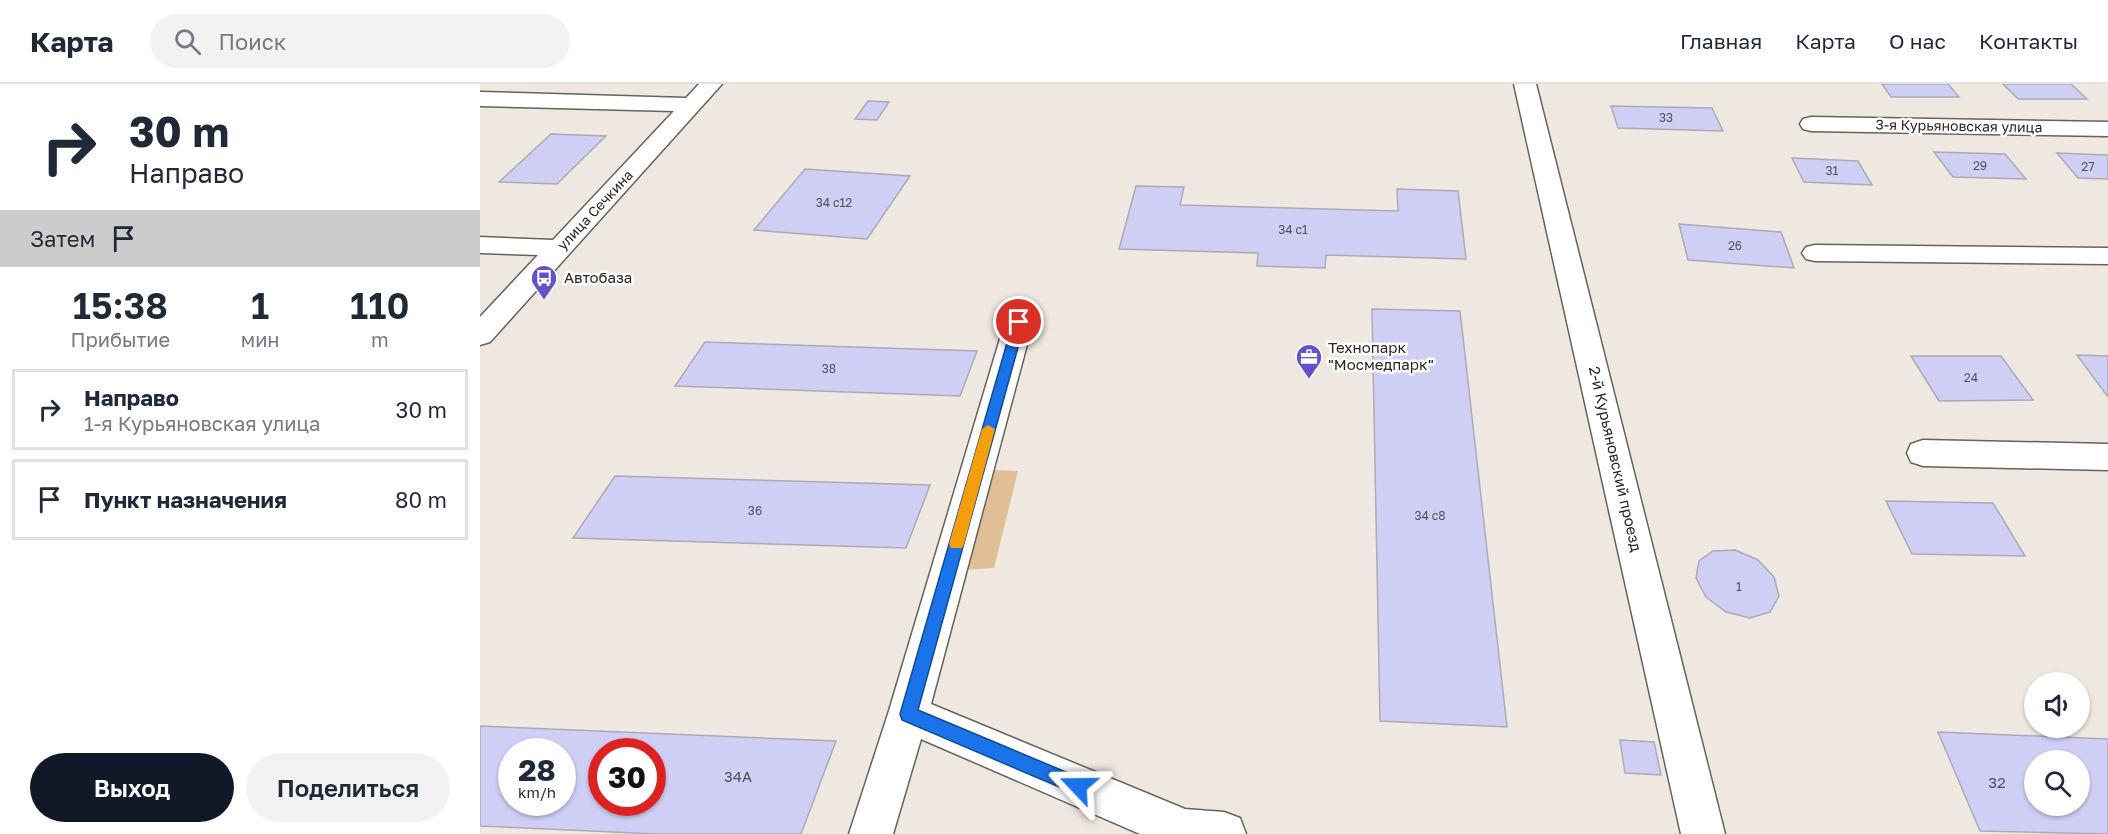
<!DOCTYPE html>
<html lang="ru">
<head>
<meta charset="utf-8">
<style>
  body { margin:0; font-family:"Golos Text",sans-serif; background:#f2f2f3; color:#1f2937; height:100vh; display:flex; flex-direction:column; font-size:22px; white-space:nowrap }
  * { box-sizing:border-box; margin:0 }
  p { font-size:20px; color:#747a83 }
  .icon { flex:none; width:33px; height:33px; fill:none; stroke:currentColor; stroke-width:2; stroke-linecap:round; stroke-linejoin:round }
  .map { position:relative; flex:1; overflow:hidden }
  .details { display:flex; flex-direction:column; background:#fff; width:480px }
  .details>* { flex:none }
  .hud { background:#fff; color:#1f2937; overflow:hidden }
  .controls { position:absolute; left:1544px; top:588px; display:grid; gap:12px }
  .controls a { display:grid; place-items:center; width:66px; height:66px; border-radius:50%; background:#fff; box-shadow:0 2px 4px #0004; font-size:30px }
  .speed { position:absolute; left:18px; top:654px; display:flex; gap:12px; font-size:30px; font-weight:700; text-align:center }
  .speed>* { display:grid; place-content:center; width:78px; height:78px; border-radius:50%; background:#fff; box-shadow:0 2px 4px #0004; line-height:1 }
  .speed small { font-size:15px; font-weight:400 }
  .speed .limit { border:9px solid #d22; background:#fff; color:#111 }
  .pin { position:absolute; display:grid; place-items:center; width:51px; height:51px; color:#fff; margin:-26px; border:3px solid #fff; border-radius:50%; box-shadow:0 2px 6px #0007 }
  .me { position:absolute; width:66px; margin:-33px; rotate:293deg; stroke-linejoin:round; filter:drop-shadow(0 0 4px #0008) }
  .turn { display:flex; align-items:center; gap:21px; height:126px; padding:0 30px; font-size:27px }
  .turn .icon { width:78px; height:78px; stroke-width:2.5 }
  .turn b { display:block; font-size:42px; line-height:51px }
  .then { display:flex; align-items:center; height:57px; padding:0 30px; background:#0003; gap:12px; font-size:22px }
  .eta { display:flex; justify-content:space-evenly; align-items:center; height:102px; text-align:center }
  .eta b { font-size:36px; font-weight:600; line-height:42px }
  .primary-button { display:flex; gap:12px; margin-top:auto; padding:12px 30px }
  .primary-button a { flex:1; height:69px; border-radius:36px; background:#111827; color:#fff; font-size:24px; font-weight:600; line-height:69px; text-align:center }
  .primary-button a+a { background:#f2f2f3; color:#1f2937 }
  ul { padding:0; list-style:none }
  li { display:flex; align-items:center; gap:18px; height:81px; margin:0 12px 9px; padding:0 18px; border:3px solid #e0e1e3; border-radius:0px }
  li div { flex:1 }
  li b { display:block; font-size:22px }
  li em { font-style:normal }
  header { display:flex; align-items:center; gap:36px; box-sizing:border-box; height:84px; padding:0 30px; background:#fff; border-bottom:2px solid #e0e1e3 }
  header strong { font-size:28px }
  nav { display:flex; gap:33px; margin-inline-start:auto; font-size:21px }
  .search { width:420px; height:54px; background:#f2f2f3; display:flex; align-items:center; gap:15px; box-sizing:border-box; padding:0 21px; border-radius:33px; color:#747a83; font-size:22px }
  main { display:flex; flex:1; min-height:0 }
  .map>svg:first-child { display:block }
  .green { fill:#e0bf97 }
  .building { fill:#cfcff6; stroke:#ababb5; stroke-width:1.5; fill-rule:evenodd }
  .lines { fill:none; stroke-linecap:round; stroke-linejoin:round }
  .minor-casing { stroke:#68625a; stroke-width:3 }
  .minor { fill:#fff; fill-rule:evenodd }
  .route { fill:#1a73e8; stroke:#114b97; stroke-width:1.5 }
  .slow { fill:#f59e0b }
  .labels { text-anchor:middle; stroke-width:5; stroke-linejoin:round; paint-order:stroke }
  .number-label { font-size:12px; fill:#525057 }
  .far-street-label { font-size:14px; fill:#282522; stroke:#fff }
  .poi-label { font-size:15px; fill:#282522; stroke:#fff; text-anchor:start }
  .street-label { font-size:15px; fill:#282522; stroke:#fff }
  .near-number-label { font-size:15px; fill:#525057 }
</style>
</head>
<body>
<header>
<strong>Карта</strong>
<div class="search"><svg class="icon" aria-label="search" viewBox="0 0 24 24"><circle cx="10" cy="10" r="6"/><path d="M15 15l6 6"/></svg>Поиск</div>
<nav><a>Главная</a><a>Карта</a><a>О нас</a><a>Контакты</a></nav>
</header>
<main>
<section class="details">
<div class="hud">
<div class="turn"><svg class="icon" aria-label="right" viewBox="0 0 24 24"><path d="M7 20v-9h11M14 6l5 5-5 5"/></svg><div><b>30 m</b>Направо</div></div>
<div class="then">Затем<svg class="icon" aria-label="arrive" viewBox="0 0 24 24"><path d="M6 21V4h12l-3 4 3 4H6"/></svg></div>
</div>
<div class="eta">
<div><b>15:38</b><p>Прибытие</p></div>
<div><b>1</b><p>мин</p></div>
<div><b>110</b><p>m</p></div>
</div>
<ul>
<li><svg class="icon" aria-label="right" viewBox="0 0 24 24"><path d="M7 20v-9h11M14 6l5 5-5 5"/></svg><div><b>Направо</b><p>1-я Курьяновская улица</p></div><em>30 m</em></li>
<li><svg class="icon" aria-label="arrive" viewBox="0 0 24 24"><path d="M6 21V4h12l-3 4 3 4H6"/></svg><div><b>Пункт назначения</b></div><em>80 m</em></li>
</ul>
<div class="primary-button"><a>Выход</a><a>Поделиться</a></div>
</section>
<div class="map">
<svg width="1628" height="750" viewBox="0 0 1628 750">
  <rect width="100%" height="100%" fill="#efe8e0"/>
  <path class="green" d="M512,386L538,387L514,484L484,486Z"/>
  <path class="building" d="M1402,0H1468L1479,13H1411Z
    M1523,0H1591L1607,15H1538Z
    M388,17L409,18L397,36L375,35Z
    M1131,22L1232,24L1243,47L1138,44Z
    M71,50L126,52L77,100L19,98Z
    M1454,68L1525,70L1546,95L1473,93Z
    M1577,69L1628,71V95L1598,94Z
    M1312,74L1378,77L1392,101L1324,98Z
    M325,85L430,92L387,155L274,146Z
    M656,102L704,103L700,121L918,127L917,105L978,107L986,175L846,171L845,184L777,182L778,169L639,165Z
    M1199,140L1301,148L1314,184L1208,176Z
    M892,225L980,227L1027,643L900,637Z
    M225,258L497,267L480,312L195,302Z
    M1597,271L1628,272V313Z
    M1431,272H1521L1553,316L1459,317Z
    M135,392L450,401L426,464L93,454Z
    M1406,417L1513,419L1545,472L1432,470Z
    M1255,466L1278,476L1294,493L1299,512L1290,528L1270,534L1246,528L1226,513L1216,494L1219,477L1233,467Z
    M0,642L356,657L321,750H177L0,742ZM32,668H82V718H32ZM122,668H172V718H122Z
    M1458,648L1628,655V750L1500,747ZM1554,676H1599V722H1554Z
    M1140,656L1174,658L1181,691L1145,689Z"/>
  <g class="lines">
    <g class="minor-casing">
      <path id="minor" d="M219,0H242L10,258L0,261V233L58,171L0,169V153L73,156L194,27L0,22V8L206,14Z
        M1034,0H1056L1245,750H1201Z
        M1331,33L1628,38V52L1331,47L1323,45L1320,40L1323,35Z
        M1335,161L1628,164V180L1335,177L1326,175L1322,169L1326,163Z
        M539,228L549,231L553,238L451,620L705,725L744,728L760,734L766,750H660L441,655L413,750H369L408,630L525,238L529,231Z
        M1443,356L1628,360V386L1443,382L1431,378L1427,369L1431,360Z"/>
    </g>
    <use href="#minor" class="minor"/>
  </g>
  <path class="route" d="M539,234L545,238L438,626L605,696L607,702L605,708L598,711L422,636L420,630L533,238Z"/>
  <path class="slow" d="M508,341L515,345L484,460L482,464H471L469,460L502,345Z"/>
  <defs>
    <g id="bus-pin" transform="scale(1.35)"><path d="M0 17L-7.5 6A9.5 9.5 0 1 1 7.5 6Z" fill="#6452cb" stroke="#fff"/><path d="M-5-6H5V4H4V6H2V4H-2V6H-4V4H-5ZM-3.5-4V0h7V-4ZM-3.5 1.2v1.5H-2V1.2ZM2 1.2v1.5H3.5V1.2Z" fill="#fff"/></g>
    <g id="office-pin" transform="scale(1.35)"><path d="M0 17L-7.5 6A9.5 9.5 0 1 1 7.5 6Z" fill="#6452cb" stroke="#fff"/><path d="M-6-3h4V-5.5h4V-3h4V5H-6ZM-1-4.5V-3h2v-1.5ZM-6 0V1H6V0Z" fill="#fff"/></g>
  </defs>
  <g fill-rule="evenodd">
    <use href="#bus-pin" x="64" y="194"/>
    <use href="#office-pin" x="829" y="273"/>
  </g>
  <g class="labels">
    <g class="number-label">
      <text x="1186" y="38">33</text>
      <text x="1500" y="86">29</text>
      <text x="1608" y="87">27</text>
      <text x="1352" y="91">31</text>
      <text x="354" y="123">34 с12</text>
      <text x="813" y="150">34 с1</text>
      <text x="1255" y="166">26</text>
      <text x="349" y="289">38</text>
      <text x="1491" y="298">24</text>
      <text x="275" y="431">36</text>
      <text x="950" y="436">34 с8</text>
      <text x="1259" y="507">1</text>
    </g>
    <g class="far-street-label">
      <text transform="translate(1479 42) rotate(1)" y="5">3-я Курьяновская улица</text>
      <text transform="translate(115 126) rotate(-47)" y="5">улица Сечкина</text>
    </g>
    <g class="poi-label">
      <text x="84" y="199">Автобаза</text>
      <text x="848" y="269">Технопарк<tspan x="848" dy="17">"Мосмедпарк"</tspan></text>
    </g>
    <g class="street-label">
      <text transform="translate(1135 375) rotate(77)" y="5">2-й Курьяновский проезд</text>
    </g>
    <g class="near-number-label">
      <text x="258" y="698">34А</text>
      <text x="1517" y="704">32</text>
    </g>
  </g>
</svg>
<div class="controls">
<a><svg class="icon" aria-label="sound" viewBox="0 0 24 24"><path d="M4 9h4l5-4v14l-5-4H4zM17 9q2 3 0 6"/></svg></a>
<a><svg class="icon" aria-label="search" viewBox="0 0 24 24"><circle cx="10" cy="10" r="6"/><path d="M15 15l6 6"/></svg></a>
</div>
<div class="speed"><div>28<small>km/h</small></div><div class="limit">30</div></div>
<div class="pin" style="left:539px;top:238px;background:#d93025"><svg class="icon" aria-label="arrive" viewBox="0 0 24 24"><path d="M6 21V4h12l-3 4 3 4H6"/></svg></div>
<svg class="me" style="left:598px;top:702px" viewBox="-20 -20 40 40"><path d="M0-17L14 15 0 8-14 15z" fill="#1a73e8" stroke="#fff" stroke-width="4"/></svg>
</div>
</main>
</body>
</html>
